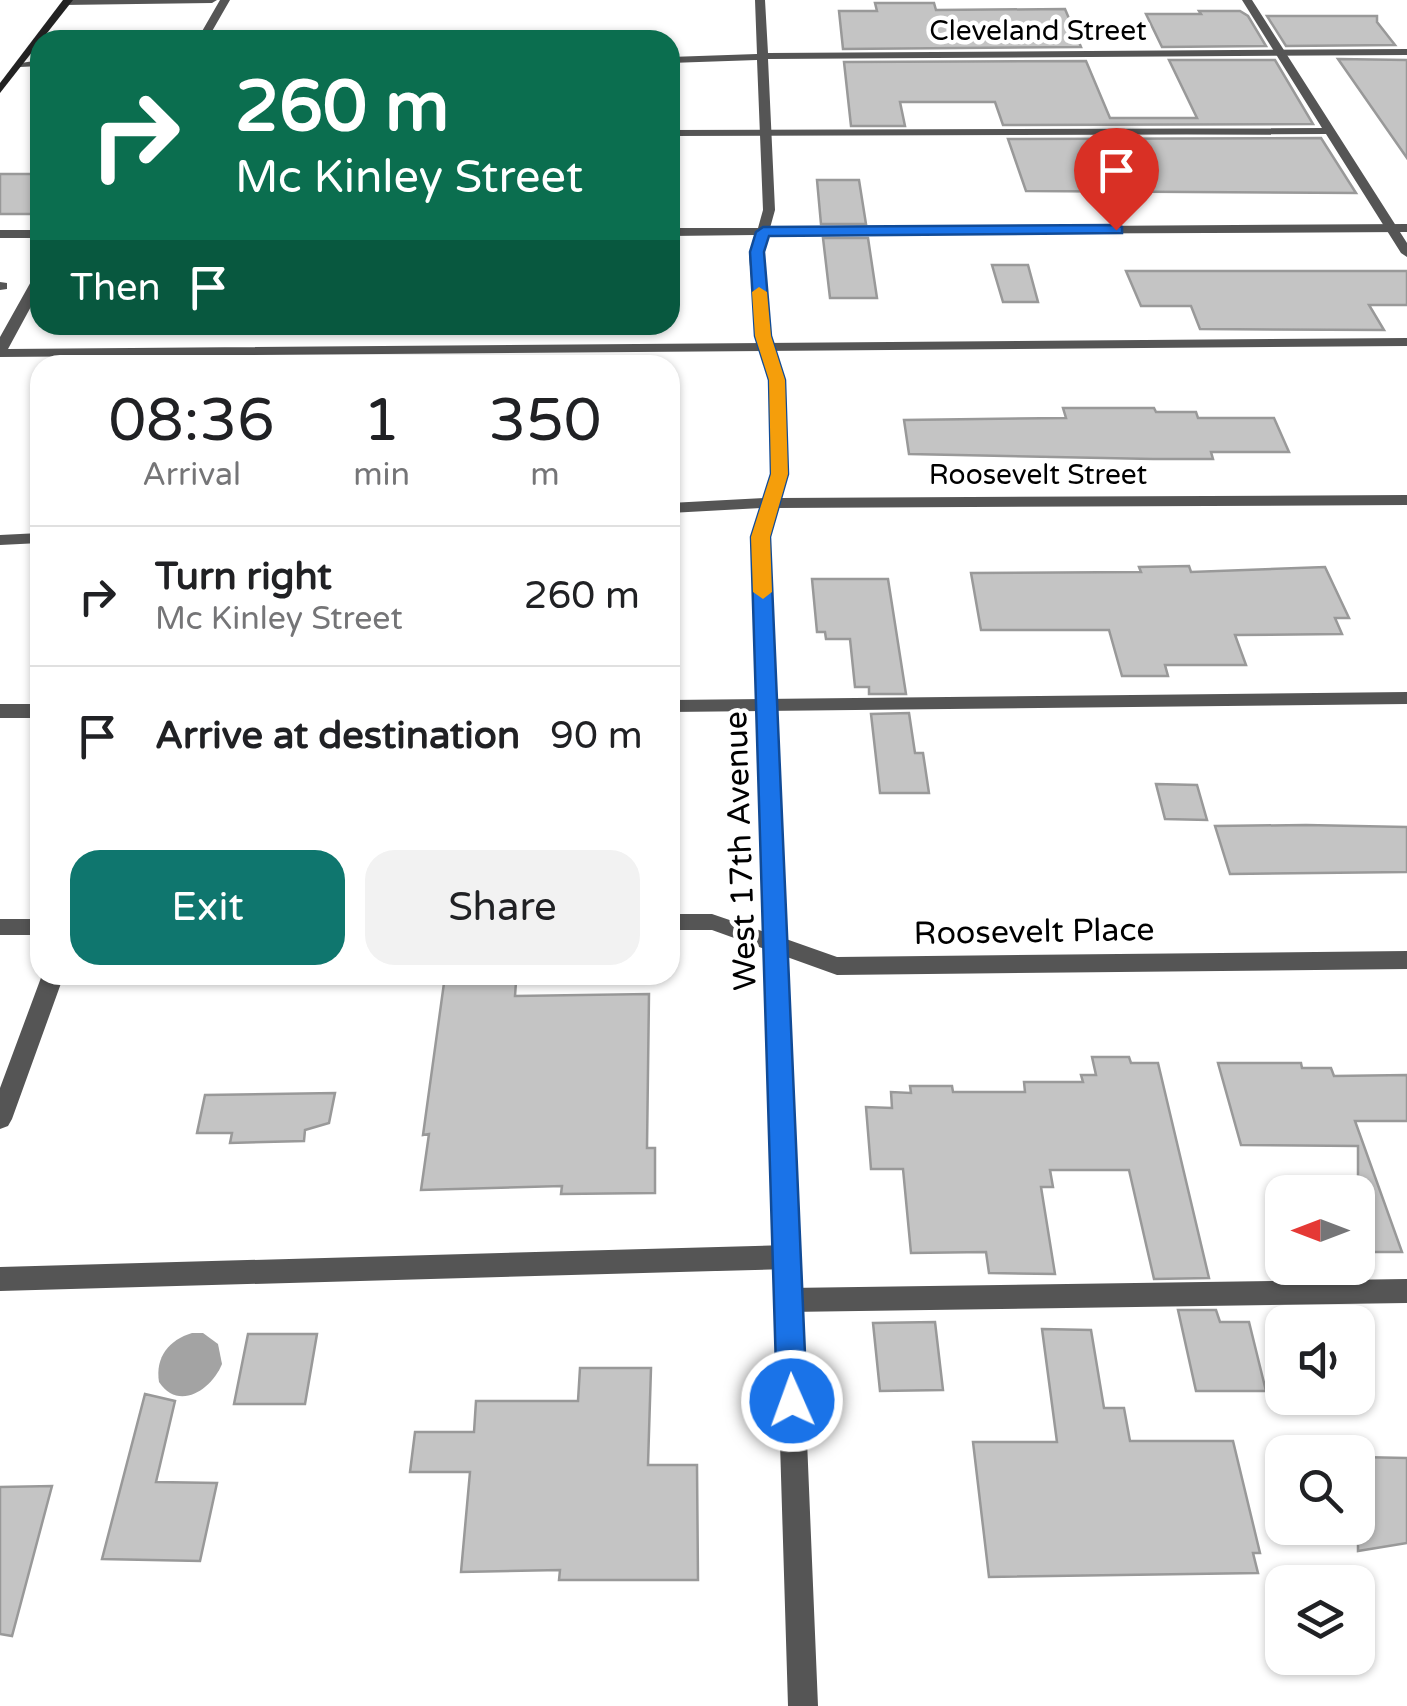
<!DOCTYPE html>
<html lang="en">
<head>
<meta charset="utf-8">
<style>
  body { margin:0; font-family:"Varela Round",sans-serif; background:#f2f2f2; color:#202124; height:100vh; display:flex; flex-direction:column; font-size:38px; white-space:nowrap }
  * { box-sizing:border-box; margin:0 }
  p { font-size:32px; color:#757577 }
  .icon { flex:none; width:55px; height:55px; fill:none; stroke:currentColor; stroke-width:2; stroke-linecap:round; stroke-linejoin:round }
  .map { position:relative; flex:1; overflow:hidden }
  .details { position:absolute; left:30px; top:355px; width:650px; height:630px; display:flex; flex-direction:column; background:#fff; border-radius:30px; box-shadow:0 2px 8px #0004 }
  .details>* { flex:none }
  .guide { position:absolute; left:30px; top:30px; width:650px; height:305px; border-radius:30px; box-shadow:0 2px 8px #0004; background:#0b6e4f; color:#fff; overflow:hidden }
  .needle { width:65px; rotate:270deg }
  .buttons { position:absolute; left:1265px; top:1175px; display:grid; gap:20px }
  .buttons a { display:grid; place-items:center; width:110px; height:110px; border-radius:20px; background:#fff; box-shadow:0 2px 8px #0004; font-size:50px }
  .pin { position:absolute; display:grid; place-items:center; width:85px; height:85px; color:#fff; margin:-102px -42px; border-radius:50% 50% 50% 0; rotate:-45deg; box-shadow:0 0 10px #0007 }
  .pin .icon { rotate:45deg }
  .me { position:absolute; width:110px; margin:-55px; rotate:358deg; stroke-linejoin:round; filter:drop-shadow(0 0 8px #0008) }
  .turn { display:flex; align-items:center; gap:35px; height:210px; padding:0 40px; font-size:45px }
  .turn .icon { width:130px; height:130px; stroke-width:2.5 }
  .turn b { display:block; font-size:70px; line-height:85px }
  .then { display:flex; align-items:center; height:95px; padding:0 40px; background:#0003; gap:20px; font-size:38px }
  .eta { display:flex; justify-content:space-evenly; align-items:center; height:170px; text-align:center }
  .eta b { font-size:60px; font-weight:600; line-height:70px }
  .primary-button { display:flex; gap:20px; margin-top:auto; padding:20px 40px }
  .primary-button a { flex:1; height:115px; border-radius:30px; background:#0f766e; color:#fff; font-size:40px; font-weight:600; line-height:115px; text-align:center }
  .primary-button a+a { background:#f2f2f2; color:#202124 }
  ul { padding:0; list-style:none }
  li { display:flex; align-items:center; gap:30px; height:140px; padding:0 40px; border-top:2px solid #e0e0e0 }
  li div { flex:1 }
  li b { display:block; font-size:38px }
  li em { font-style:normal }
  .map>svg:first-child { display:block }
  .water { fill:#a3a3a3 }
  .building { fill:#c4c4c4; stroke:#999; stroke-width:2.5 }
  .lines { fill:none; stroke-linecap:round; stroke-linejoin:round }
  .service { fill:#555; fill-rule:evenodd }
  .minor { fill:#555; fill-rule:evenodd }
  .secondary { fill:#222; fill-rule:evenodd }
  .route { fill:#1a73e8; stroke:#114b97; stroke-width:2.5 }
  .slow { fill:#f59e0b }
  .labels { text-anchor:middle; stroke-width:9; stroke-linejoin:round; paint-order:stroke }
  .far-street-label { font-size:28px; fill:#000; stroke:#fff }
  .street-label { font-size:32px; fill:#000; stroke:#fff }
</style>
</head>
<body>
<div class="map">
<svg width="1407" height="1706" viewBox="0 0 1407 1706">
  <rect width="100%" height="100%" fill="#fff"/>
  <path class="water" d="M192,1333H203L218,1344L222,1364C212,1389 179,1412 159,1382C155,1357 169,1340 192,1333Z"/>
  <path class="building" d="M875,3H934L936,10L1065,9L1081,47L843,49L839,11H877Z
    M1199,11H1240L1248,16L1266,46L1162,47L1146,14H1201Z
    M1267,16H1377V22L1395,45L1286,46Z
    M1338,59L1407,60V158Z
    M1169,60H1275L1313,124L1003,125L995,102H900L905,126H851L844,62L1086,61L1110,118H1197Z
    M1321,138L1356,193L1026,191L1008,139Z
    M0,174H40V214H0Z
    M817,180H859L866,224H821Z
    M823,238H868L877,298H830Z
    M992,265H1028L1038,302H1003Z
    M1126,271H1407V305H1369L1384,330L1200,329L1191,306H1141Z
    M1063,408H1154L1156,412H1196L1198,418H1274L1289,452H1211L1213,459H1153L909,454L904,420L1066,418Z
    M1189,566L1191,572L1325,567L1349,618H1335L1342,634L1235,635L1246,665H1165L1168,676H1122L1109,630H981L971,573L1141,572L1139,567Z
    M812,579H888L906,694H869V687H855L850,639H826L825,632H817Z
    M909,713L915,753H923L929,793H880L871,714Z
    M1156,784L1197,785L1207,820L1165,819Z
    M1306,825L1407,827V872L1230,874L1215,826Z
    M516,982L515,996L649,994L647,1148H655V1193L561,1194L562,1186L421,1190L429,1134L423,1135L444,983Z
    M1092,1057H1129L1131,1063H1158L1209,1278L1154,1279L1129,1170H1050L1053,1187H1041L1055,1274L989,1273L986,1252L911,1253L903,1169H871L866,1107L892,1108L891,1092L911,1093L910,1086H952L953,1092H1025L1024,1082H1083L1081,1075H1096Z
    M1218,1063H1301L1302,1068H1331L1334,1076L1407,1075V1121H1355L1402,1252H1363L1358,1233V1146L1241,1145Z
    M335,1093L329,1123L305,1130L304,1141L230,1143L232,1133H197L205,1095Z
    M1178,1310H1216L1220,1322H1249L1266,1391H1196Z
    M935,1322L943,1390L880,1391L873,1323Z
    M1042,1329L1091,1330L1104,1408H1124L1130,1441H1233L1260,1553H1253L1258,1573L989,1577L973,1442H1057Z
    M248,1334H317L305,1404H234Z
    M580,1368H651L648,1465H697L698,1580H559L560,1570L461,1572L470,1472H410L415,1432H474L476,1401H578Z
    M145,1394L175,1401L156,1482L217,1483L200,1561L102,1559Z
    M1358,1457L1407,1458V1543L1358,1551Z
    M52,1486L12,1636L0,1634V1487Z"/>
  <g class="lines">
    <path class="service" d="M220,0H230L207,40H197Z
      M1242,0H1252L1407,243V257L1401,253L1326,134L670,136V130L1322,128Z
      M40,274V290L8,349L1407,338V346L0,357V337L33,278Z
      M0,282L7,283V289L0,290Z
      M1407,692V704L670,712V700Z
      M0,704H40V718H0Z
      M787,1245L796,1249L799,1257L796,1265L787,1269L0,1291V1267Z
      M1407,1279V1303L788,1312L779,1309L775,1300L779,1291L788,1288Z"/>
    <path class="minor" d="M66,0H217L212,3L62,5Z
      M755,0H765L768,53L1407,49V55L768,59L775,210L770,228L1407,224V232L768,235L763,255L770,336L784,380L787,475L780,498L1407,495V505L777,508L769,537L786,939L837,957L1407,951V969L837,975L787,957L818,1706H788L765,949L712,930H670V914H712L765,932L753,537L761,508L670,513V503L764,498L771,475L770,380L756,336L749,255L755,235L670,236V228H758L763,210L757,60L670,63V57L757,54Z
      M40,60V66L20,67L15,64Z
      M0,230H40V238H0Z
      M40,533V543L0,545V535Z
      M0,919H40V935H0Z
      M42,975H64L12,1119L8,1126L0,1129V1088Z"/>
    <path class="secondary" d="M63,0H73L0,93V83Z"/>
  </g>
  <path class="route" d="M1116,225L1122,227V233L769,236L764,252L771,336L785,380L788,474L770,537L807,1401L803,1412L792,1416L781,1412L777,1401L751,537L771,474L769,380L755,336L750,252L756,232L763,227Z"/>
  <path class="slow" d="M759,287L767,292L771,336L785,380L788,474L770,537L772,592L763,599L753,592L751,537L771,474L769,380L755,336L752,292Z"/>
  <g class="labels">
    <g class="far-street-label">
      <text x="1038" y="40">Cleveland Street</text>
      <text x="1038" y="484">Roosevelt Street</text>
    </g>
    <g class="street-label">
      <text transform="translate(740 851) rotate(-92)" y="11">West 17th Avenue</text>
      <text transform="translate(1034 931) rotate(-1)" y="11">Roosevelt Place</text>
    </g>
  </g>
</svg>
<div class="buttons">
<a><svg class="needle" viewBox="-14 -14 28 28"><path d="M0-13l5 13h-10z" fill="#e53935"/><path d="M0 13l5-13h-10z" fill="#757577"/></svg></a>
<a><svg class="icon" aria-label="sound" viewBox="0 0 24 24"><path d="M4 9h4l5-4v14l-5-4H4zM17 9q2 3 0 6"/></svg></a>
<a><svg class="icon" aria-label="search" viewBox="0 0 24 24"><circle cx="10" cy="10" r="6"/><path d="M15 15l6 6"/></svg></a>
<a><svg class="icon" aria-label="layers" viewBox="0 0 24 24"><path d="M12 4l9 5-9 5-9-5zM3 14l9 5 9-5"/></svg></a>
</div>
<div class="pin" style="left:1116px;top:230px;background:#d93025"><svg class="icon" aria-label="arrive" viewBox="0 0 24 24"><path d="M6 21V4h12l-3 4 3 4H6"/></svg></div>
<svg class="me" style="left:792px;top:1401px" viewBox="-20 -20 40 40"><circle r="17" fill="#1a73e8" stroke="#fff" stroke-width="3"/><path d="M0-11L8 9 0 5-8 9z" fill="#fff"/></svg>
<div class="guide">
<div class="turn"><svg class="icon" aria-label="right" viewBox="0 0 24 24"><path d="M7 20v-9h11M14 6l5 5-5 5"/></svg><div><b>260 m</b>Mc Kinley Street</div></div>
<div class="then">Then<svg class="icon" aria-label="arrive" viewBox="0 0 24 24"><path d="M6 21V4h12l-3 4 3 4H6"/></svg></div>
</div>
<section class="details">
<div class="eta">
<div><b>08:36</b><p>Arrival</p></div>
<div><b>1</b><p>min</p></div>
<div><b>350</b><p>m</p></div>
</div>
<ul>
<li><svg class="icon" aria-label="right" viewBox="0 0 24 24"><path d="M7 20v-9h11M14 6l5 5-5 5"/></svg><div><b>Turn right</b><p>Mc Kinley Street</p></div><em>260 m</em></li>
<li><svg class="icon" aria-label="arrive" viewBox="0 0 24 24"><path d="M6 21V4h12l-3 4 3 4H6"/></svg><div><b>Arrive at destination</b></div><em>90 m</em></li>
</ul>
<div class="primary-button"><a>Exit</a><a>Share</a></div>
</section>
</div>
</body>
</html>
